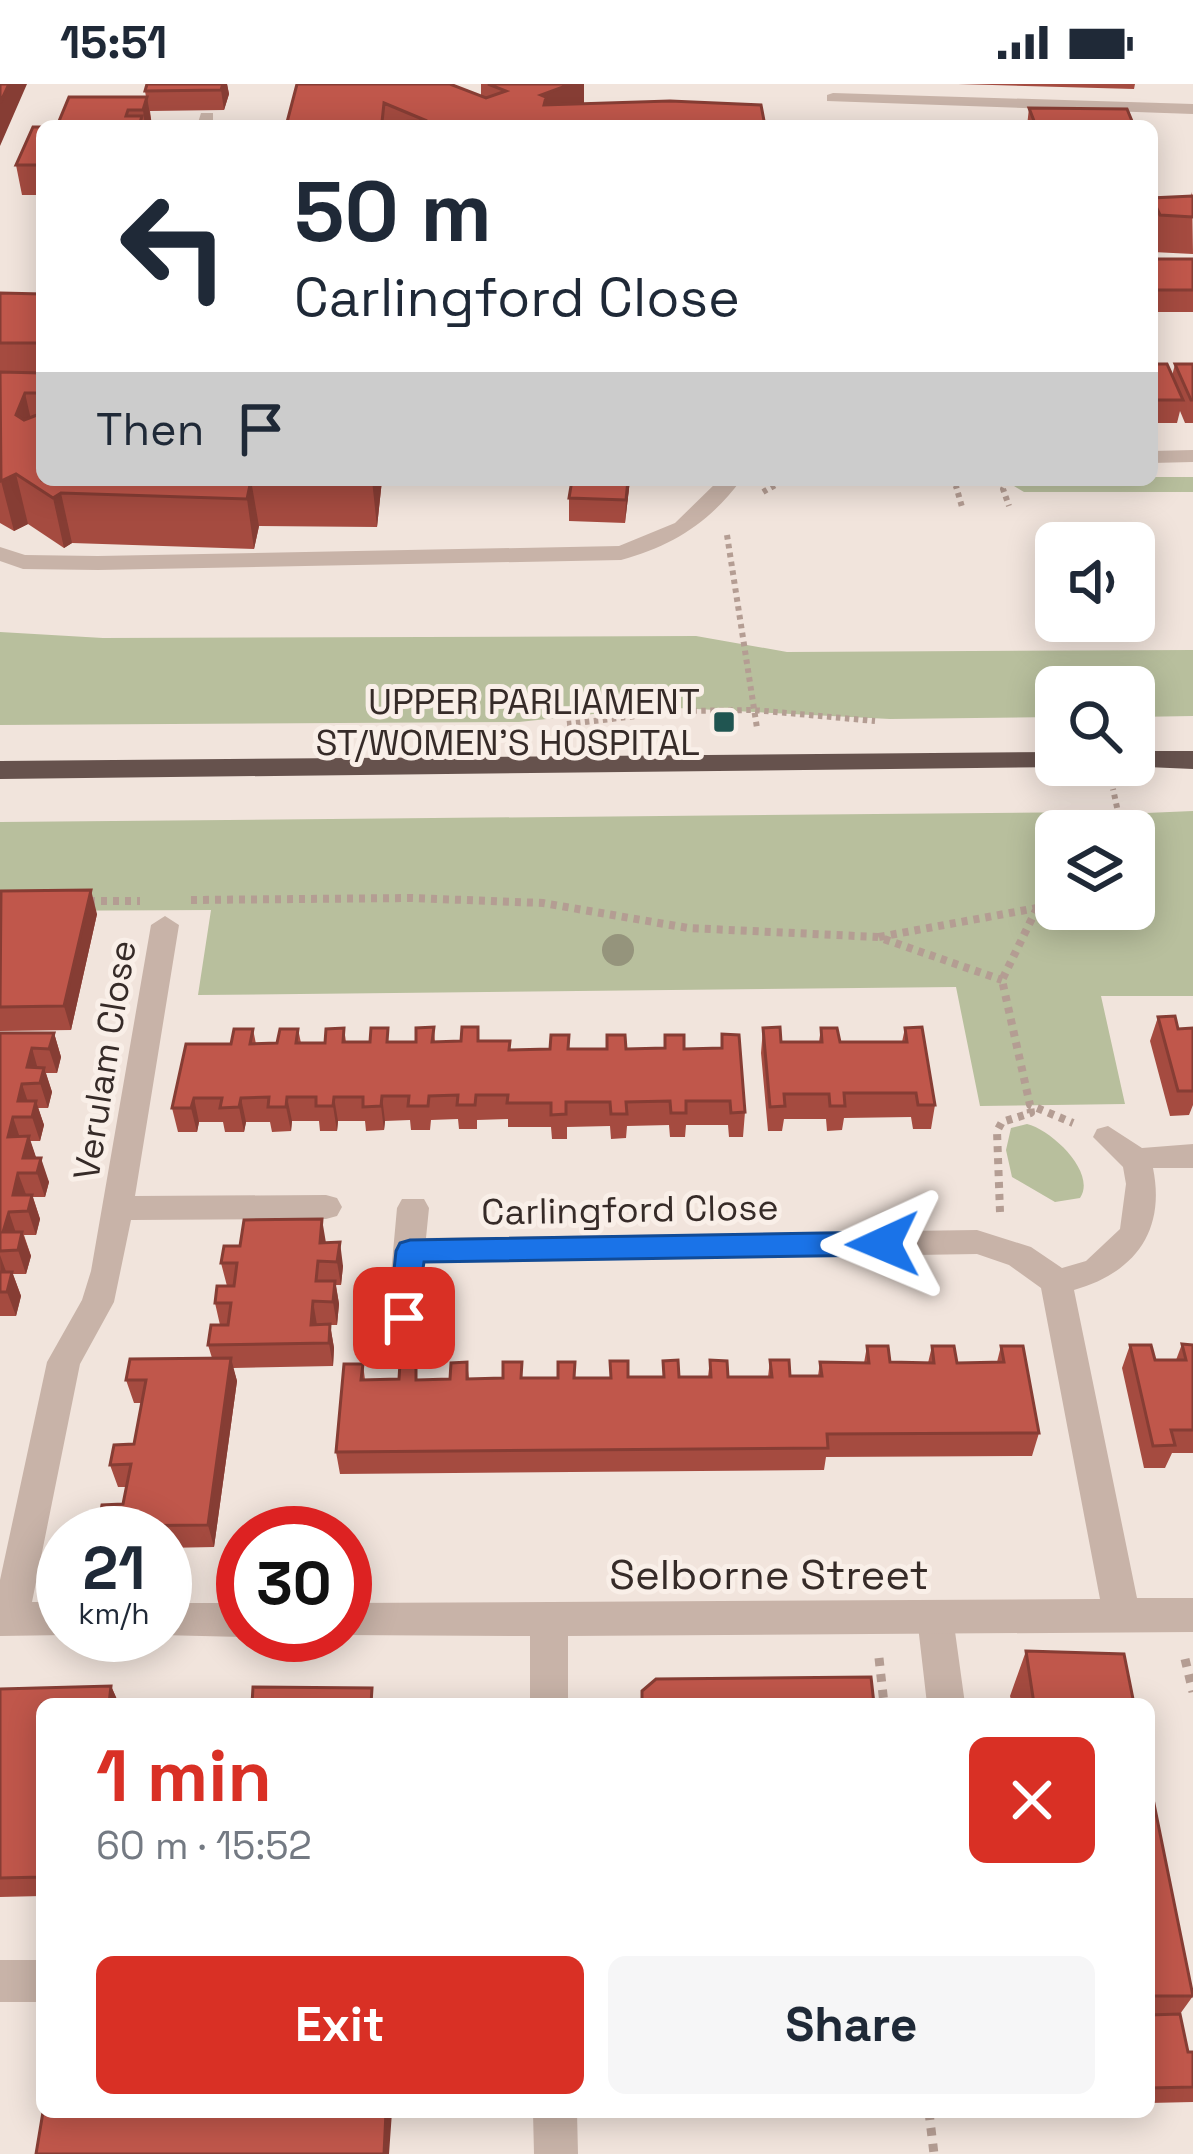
<!DOCTYPE html>
<html lang="en">
<head>
<meta charset="utf-8">
<style>
  body { margin:0; font-family:"Space Grotesk",sans-serif; background:#f6f6f7; color:#1f2937; height:100vh; display:flex; flex-direction:column; font-size:45px; white-space:nowrap }
  * { box-sizing:border-box; margin:0 }
  p { font-size:39px; color:#747a83 }
  .icon { flex:none; width:66px; height:66px; fill:none; stroke:currentColor; stroke-width:2; stroke-linecap:round; stroke-linejoin:round }
  .map { position:relative; flex:1; overflow:hidden }
  .sheet { position:absolute; left:36px; top:1614px; width:1119px; height:420px; display:flex; flex-direction:column; background:#fff; border-radius:18px; box-shadow:0 6px 30px #0003 }
  .sheet>* { flex:none }
  .top-card { position:absolute; left:36px; top:36px; width:1122px; height:366px; border-radius:18px; box-shadow:0 6px 30px #0003; background:#fff; color:#1f2937; overflow:hidden }
  .fabs { position:absolute; left:1035px; top:438px; display:grid; gap:24px }
  .fabs a { display:grid; place-items:center; width:120px; height:120px; border-radius:18px; background:#fff; box-shadow:0 6px 30px #0003; font-size:60px }
  .speed { position:absolute; left:36px; top:1422px; display:flex; gap:24px; font-size:60px; font-weight:700; text-align:center }
  .speed>* { display:grid; place-content:center; width:156px; height:156px; border-radius:50%; background:#fff; box-shadow:0 6px 30px #0003; line-height:1 }
  .speed small { font-size:30px; font-weight:400 }
  .speed .limit { border:18px solid #d22; background:#fff; color:#111 }
  .pin { position:absolute; display:grid; place-items:center; width:102px; height:102px; color:#fff; margin:-51px; border-radius:24px; box-shadow:0 6px 18px #0006 }
  .me { position:absolute; width:132px; margin:-66px; rotate:269deg; stroke-linejoin:round; filter:drop-shadow(0 0 9px #0008) }
  .turn { display:flex; align-items:center; gap:42px; height:252px; padding:0 60px; font-size:54px }
  .turn .icon { width:156px; height:156px; stroke-width:2.5 }
  .turn b { display:block; font-size:84px; line-height:102px }
  .then { display:flex; align-items:center; height:114px; padding:0 60px; background:#0003; gap:24px; font-size:45px }
  .round { display:grid; place-items:center; flex:none; width:126px; height:126px; border-radius:18px; background:#f6f6f7 }
  .overview { display:flex; align-items:center; justify-content:space-between; height:204px; padding:0 60px }
  h1 { font-size:72px; font-weight:700; line-height:90px; color:#d93025 }
  .cta { display:flex; gap:24px; margin-top:auto; padding:24px 60px }
  .cta a { flex:1; height:138px; border-radius:18px; background:#d93025; color:#fff; font-size:48px; font-weight:700; line-height:138px; text-align:center }
  .cta a+a { background:#f6f6f7; color:#1f2937 }
  .status { display:flex; justify-content:space-between; align-items:center; height:84px; padding:0 60px; background:#fff; direction:ltr }
  .status svg { height:33px; fill:currentColor }
  .map>svg:first-child { display:block }
  .green { fill:#b8bf9d; fill-rule:evenodd }
  .lines { fill:none; stroke-linecap:round; stroke-linejoin:round }
  .path-far2 { stroke:#b49d93; stroke-width:6; stroke-dasharray:4.5 4.5; stroke-linecap:butt }
  .path-far1 { stroke:#b49d93; stroke-width:8; stroke-dasharray:6 6; stroke-linecap:butt }
  .path { stroke:#b49d93; stroke-width:9; stroke-dasharray:8 8; stroke-linecap:butt }
  .service { fill:#c8b3a8; fill-rule:evenodd }
  .minor { fill:#c8b3a8; fill-rule:evenodd }
  .trunk { fill:#66524d; fill-rule:evenodd }
  .tree { fill:#95947c }
  .wall { fill:#a54b40 }
  .shaded-wall { fill:#863d34 }
  .building { fill:#c0574b; stroke:#863d34; stroke-width:3; fill-rule:evenodd }
  .route { fill:#1a73e8; stroke:#114b97; stroke-width:3 }
  .poi-dot { fill:#205551; stroke:#f9efe8; stroke-width:4.5 }
  .labels { text-anchor:middle; stroke-width:10; stroke-linejoin:round; paint-order:stroke }
  .poi-label { font-size:36px; fill:#362b28; stroke:#f9efe8; text-anchor:end }
  .street-label { font-size:36px; fill:#362b28; stroke:#f9efe8 }
  .near-street-label { font-size:42px; fill:#362b28; stroke:#f9efe8 }
</style>
</head>
<body>
<div class="status"><b>15:51</b><svg viewBox="0 0 49 12"><path d="M0 12V9h3v3zM5 12V6h3v6zM10 12V3h3v9zM15 12V0h3v12zM26 1h20v11H26zM47 4h2v5h-2z"/></svg></div>
<div class="map">
<svg width="1193" height="2070" viewBox="0 0 1193 2070">
  <rect width="100%" height="100%" fill="#f1e4dc"/>
  <path class="green" d="M1152,393H1193V408H1024L1014,402L1016,396Z
    M0,548L103,554L696,552L787,568L1193,566V632L1134,633V603H1056V633L890,635L658,623L519,638L0,641Z
    M1193,727V912H1101L1125,1020L980,1022L956,903L198,911L211,826L0,827V738L1100,728L1127,742L1146,729ZM1056,747H1134V825H1056Z
    M1027,1040C1052,1046 1097,1089 1080,1114L1055,1118L1012,1093L1006,1066L1011,1044Z"/>
  <g class="lines">
    <path class="path-far2" d="M947,396L956,402L962,423
      M1008,396L1003,405L1009,422
      M763,408L784,396
      M727,451L757,644
      M567,640L681,627L754,626L875,637
      M1111,747L1120,737L1113,705"/>
    <path class="path-far1" d="M191,816L412,814L543,819L688,844L878,853L1002,896
      M89,817H140
      M1037,824L1002,896L1030,1021L1073,1039
      M879,853L1037,824L1056,804
      M1000,1128L997,1047L1002,1038L1031,1029L1030,1021"/>
    <path class="path" d="M879,1574L884,1620
      M1185,1575L1193,1608
      M929,2028L934,2070"/>
    <path class="service" d="M201,29H213V42H197Z
      M1193,366V378L1152,379V367Z
      M719,396H741C709,439 672,462 621,476L98,486L23,485L0,477V463L25,471L98,472L619,462L675,439Z
      M935,1516L948,1521L953,1533L965,1620H927L917,1533L922,1521Z"/>
    <path class="minor" d="M833,9L1193,20V30L827,17V11Z
      M165,832L179,841L135,1112L326,1111L337,1114L342,1123L337,1132L326,1135L131,1136L114,1218L80,1280L32,1518H63L66,1551L0,1552V1496L47,1278L82,1216L91,1187L151,841Z
      M1108,1042L1142,1064L1193,1060V1084H1153C1166,1148 1134,1189 1074,1206L1137,1514H1193V1548L568,1552V1620H530V1552L340,1551H345V1519L1100,1515L1041,1204L1009,1181L977,1170L424,1179L415,1243L403,1247L391,1243L387,1234L397,1124L402,1115H424L429,1124L426,1154L977,1146L1031,1163L1062,1184L1086,1177L1120,1145L1126,1100L1123,1083L1093,1053L1097,1045Z
      M165,1519H243V1551H248L243,1553L160,1551H165Z
      M0,1876H42V1918H0Z
      M533,2028H577L578,2070H534Z"/>
    <path class="trunk" d="M1134,667H1193V685L1124,682L1134,681Z
      M1056,668V681L1066,683L0,695V677Z"/>
  </g>
  <circle class="tree" cx="618" cy="866" r="16"/>
  <path class="wall" d="M227,0L229,10L224,26L150,27L152,42H57L146,13L145,7Z
    M297,0L481,12V0H584V20L765,42H286Z
    M958,0H1135L1134,5Z
    M1029,24L1134,42H1027Z
    M42,43V111H22L16,81Z
    M1152,65L1158,77L1154,98H1152Z
    M1192,108L1193,170L1153,168L1152,113L1191,112Z
    M1152,175H1193V228H1152Z
    M0,209L42,210V396H382L377,443L259,442L254,465L72,459L64,464L28,440L14,447L0,439Z
    M1152,280L1172,292L1175,280H1193V339H1185L1180,327L1177,339H1152Z
    M572,396H630L625,439L569,437V414Z
    M0,812L97,830L71,946L0,947Z
    M1158,933L1178,945L1193,944V1021L1189,1031L1170,1032L1150,957Z
    M434,943L435,958L510,957V966L550,965L569,951V965L664,964L665,951L684,965L721,964L722,950L745,1028L743,1053H729L728,1041H686L685,1053H670L669,1041L627,1042L626,1054L611,1055L610,1042L567,1043V1055H552L551,1043H508V1035L477,1036V1045H459L458,1035L431,1036L430,1046H411L410,1036L385,1037L384,1046L366,1047L365,1037H338L337,1047H320L319,1037H292L291,1047L272,1048L270,1038H246L244,1048H225L223,1038H199L197,1048H178L172,1024L231,960L253,945L256,960L277,959L298,945L301,959H325L344,944L346,958H416Z
    M763,944L781,958H819L821,944L840,958H902L905,944L935,1021L931,1045H913L911,1033L844,1034L842,1046L827,1047L826,1035H784L782,1047H768L761,969Z
    M0,949H54L61,973L57,989H46L52,1008L48,1024H38L44,1041L40,1057H30L36,1074L49,1098L45,1113H33L40,1135L36,1151H24L31,1172L26,1190H13L21,1212L16,1232H0Z
    M326,1159L343,1182L341,1201H336L339,1220L337,1241H330L334,1264L333,1282L233,1284L237,1297L214,1463L165,1464V1449H101L98,1442L123,1420L127,1403H118L110,1381L134,1360L142,1319H134L126,1296L212,1274L208,1261L220,1241L215,1219L227,1202L221,1179Z
    M1182,1260L1193,1261V1369H1172L1165,1384H1144L1122,1284L1130,1261L1155,1276H1176Z
    M867,1262L890,1278L928,1279L932,1262L957,1279L997,1278L1001,1262L1039,1349L1032,1372L826,1373L824,1386L340,1390L336,1368L363,1280L365,1296L450,1295L467,1278L469,1295L663,1293V1277L679,1293H708L710,1276L728,1293H768L770,1276L790,1292H818L820,1278L864,1279Z
    M1026,1567L1134,1620H1012L1010,1612Z
    M111,1602L119,1620H42V1812L0,1813V1605Z
    M1149,1695L1193,1912L1180,1930L1188,1968H1193V2018L1149,2019Z"/>
  <path class="shaded-wall" d="M9,0H27L0,62V19Z
    M223,0H227L229,10L224,26L221,6Z
    M571,0H584V38L542,42L541,11Z
    M147,13L152,42H145L143,26Z
    M25,309L36,358L16,331Z
    M16,390L28,440L14,447L1,397Z
    M251,396L259,442L254,465L247,415Z
    M372,396H382L377,443Z
    M628,396H630L625,439L626,416Z
    M61,409L72,459L64,464L53,414Z
    M91,806L97,830L71,946L64,922Z
    M54,949L61,973L57,989L49,965Z
    M32,964L39,989L27,983Z
    M44,984L52,1008L48,1024L40,999Z
    M22,1000L30,1024L18,1017Z
    M382,1012L385,1037L384,1046L381,1022Z
    M287,1013L292,1037L291,1047L286,1023Z
    M334,1013L338,1037L337,1047L333,1022Z
    M194,1014L199,1038L197,1048L191,1024Z
    M241,1014L246,1038L244,1048L239,1023Z
    M36,1017L44,1041L40,1057L32,1033Z
    M13,1033L21,1057L8,1053Z
    M29,1052L37,1076L23,1074Z
    M41,1074L49,1098L45,1113L37,1089Z
    M18,1089L27,1113L13,1111Z
    M32,1111L40,1135L36,1151L28,1127Z
    M9,1128L17,1152L3,1148Z
    M322,1135L326,1159H320Z
    M22,1148L31,1172L26,1190L18,1166Z
    M340,1158L343,1182L341,1201L337,1178Z
    M0,1171L7,1190L1,1208Z
    M12,1188L21,1212L16,1232L7,1208Z
    M335,1197L339,1220L337,1241L333,1218Z
    M313,1217L317,1241H311Z
    M330,1240L334,1264L333,1282L329,1259Z
    M231,1274L237,1297L214,1463L208,1441Z
    M111,1602L119,1620H109Z
    M386,2028H392L389,2070H384Z"/>
  <path class="building" d="M0,0H9L0,19Z
    M147,0H223L221,6L145,7Z
    M297,0H450L486,14L506,7L488,0H571L541,11L546,13L544,21L670,17L761,21L765,42H286ZM384,19L427,37L382,38Z
    M69,13H147L143,26H128L126,32H142L139,42H57Z
    M1029,24L1127,25L1134,42H1036Z
    M33,43H42V81H16Z
    M1193,112V133L1160,131L1152,114Z
    M1152,175H1193V206H1152Z
    M0,209L42,210V259H0Z
    M1152,280H1167L1183,316H1152Z
    M1175,280H1193V316H1191Z
    M0,288L42,289V309H25L16,331L24,336L37,331L42,318V396H251L247,415L61,409L53,414L16,390L1,397Z
    M572,396H628L626,416L569,414Z
    M91,806L64,922L0,923L1,807Z
    M1175,932L1178,945L1193,944V1007H1178L1158,933Z
    M434,943L432,958L461,957L462,943H478V957H510L509,966L550,965L551,951H569L568,965H607V951H625L626,965L665,964V951H684V965L722,964V950L739,951L745,1028L731,1029L730,1017H686V1029H671L670,1017L626,1018L627,1030H611L610,1018H566V1030L551,1031V1019H507L508,1011H476L475,1021H457L458,1011L429,1012L428,1022H408L409,1012H382L381,1022L363,1023V1013H334L333,1022H316V1013H287L286,1023H268L269,1013L241,1014L239,1023L220,1024L222,1014H194L191,1024H172L186,960H231L234,945H253L250,960L277,959L280,945H298L296,959H325L326,945L344,944L343,958H370L371,944H388L387,958H416V944Z
    M780,943L781,958H822L821,944H837L840,958H907L905,944L922,943L935,1021H918L916,1009H844L845,1022H830L829,1010H784L785,1022L770,1023L763,944Z
    M0,949H54L49,965L32,964L27,983L44,984L40,999L22,1000L18,1017H36L32,1033H13L8,1053L29,1052L23,1074H41L37,1089H18L13,1111H32L28,1127L9,1128L3,1148H22L18,1166L0,1167Z
    M322,1135L320,1159L340,1158L337,1178L318,1177L316,1197H335L333,1218L313,1217L311,1241L330,1240L329,1259L208,1261L211,1241H228L231,1219H215L217,1202H234L237,1179H221L224,1162H240L244,1136Z
    M0,1188H12L7,1208H0Z
    M1182,1260L1193,1261V1346H1171L1175,1361L1153,1362L1130,1261H1151L1155,1276H1186Z
    M867,1262H888L890,1278L934,1279L932,1262H954L957,1279L1004,1278L1001,1262H1023L1039,1349L827,1350L828,1364L336,1368L344,1280H363L361,1296L399,1295L400,1279H416V1296L450,1295L451,1279L467,1278V1295L503,1294V1278H522L521,1294H558V1278H575L574,1294H611L610,1277H628V1293H664L663,1277L678,1276L679,1293H711L710,1276L727,1277L728,1293H772L770,1276H789L790,1292H822L820,1278L869,1279Z
    M231,1274L208,1441L98,1442L102,1421L123,1420L131,1380L110,1381L114,1361L134,1360L146,1296H126L130,1275Z
    M1026,1567L1124,1570L1134,1620H1034Z
    M871,1593L874,1620H642V1607L656,1595Z
    M111,1602L109,1620H42V1793L0,1794V1605Z
    M253,1603L372,1604L371,1620H252Z
    M1149,1695L1193,1912H1149Z
    M1180,1930L1188,1968H1193V2003L1149,2004V1931Z
    M43,2028H386L384,2070H36Z"/>
  <path class="route" d="M883,1148L893,1151L897,1160L893,1168L883,1171L424,1178L414,1243H393L389,1234L396,1167L400,1159L410,1156Z"/>
  <rect class="poi-dot" x="712" y="626" width="24" height="24" rx="6"/>
  <g class="labels">
    <g class="poi-label">
      <text x="700" y="630">UPPER PARLIAMENT<tspan x="700" dy="41">ST/WOMEN'S HOSPITAL</tspan></text>
    </g>
    <g class="street-label">
      <text transform="translate(104 976) rotate(-81)" y="13">Verulam Close</text>
      <text transform="translate(630 1125) rotate(-1)" y="13">Carlingford Close</text>
    </g>
    <g class="near-street-label">
      <text x="769" y="1505">Selborne Street</text>
    </g>
  </g>
</svg>
<div class="fabs">
<a><svg class="icon" aria-label="sound" viewBox="0 0 24 24"><path d="M4 9h4l5-4v14l-5-4H4zM17 9q2 3 0 6"/></svg></a>
<a><svg class="icon" aria-label="search" viewBox="0 0 24 24"><circle cx="10" cy="10" r="6"/><path d="M15 15l6 6"/></svg></a>
<a><svg class="icon" aria-label="layers" viewBox="0 0 24 24"><path d="M12 4l9 5-9 5-9-5zM3 14l9 5 9-5"/></svg></a>
</div>
<div class="speed"><div>21<small>km/h</small></div><div class="limit">30</div></div>
<div class="pin" style="left:404px;top:1234px;background:#d93025"><svg class="icon" aria-label="arrive" viewBox="0 0 24 24"><path d="M6 21V4h12l-3 4 3 4H6"/></svg></div>
<svg class="me" style="left:883px;top:1160px" viewBox="-20 -20 40 40"><path d="M0-17L14 15 0 8-14 15z" fill="#1a73e8" stroke="#fff" stroke-width="4"/></svg>
<div class="top-card">
<div class="turn"><svg class="icon" aria-label="left" viewBox="0 0 24 24"><path d="M17 20v-9H6M10 6l-5 5 5 5"/></svg><div><b>50 m</b>Carlingford Close</div></div>
<div class="then">Then<svg class="icon" aria-label="arrive" viewBox="0 0 24 24"><path d="M6 21V4h12l-3 4 3 4H6"/></svg></div>
</div>
<section class="sheet">
<div class="overview"><div><h1>1 min</h1><p>60 m · 15:52</p></div><a class="round" style="background:#d93025;color:#fff"><svg class="icon" aria-label="close" viewBox="0 0 24 24"><path d="M6 6l12 12M18 6L6 18"/></svg></a></div>
<div class="cta"><a>Exit</a><a>Share</a></div>
</section>
</div>
</body>
</html>
